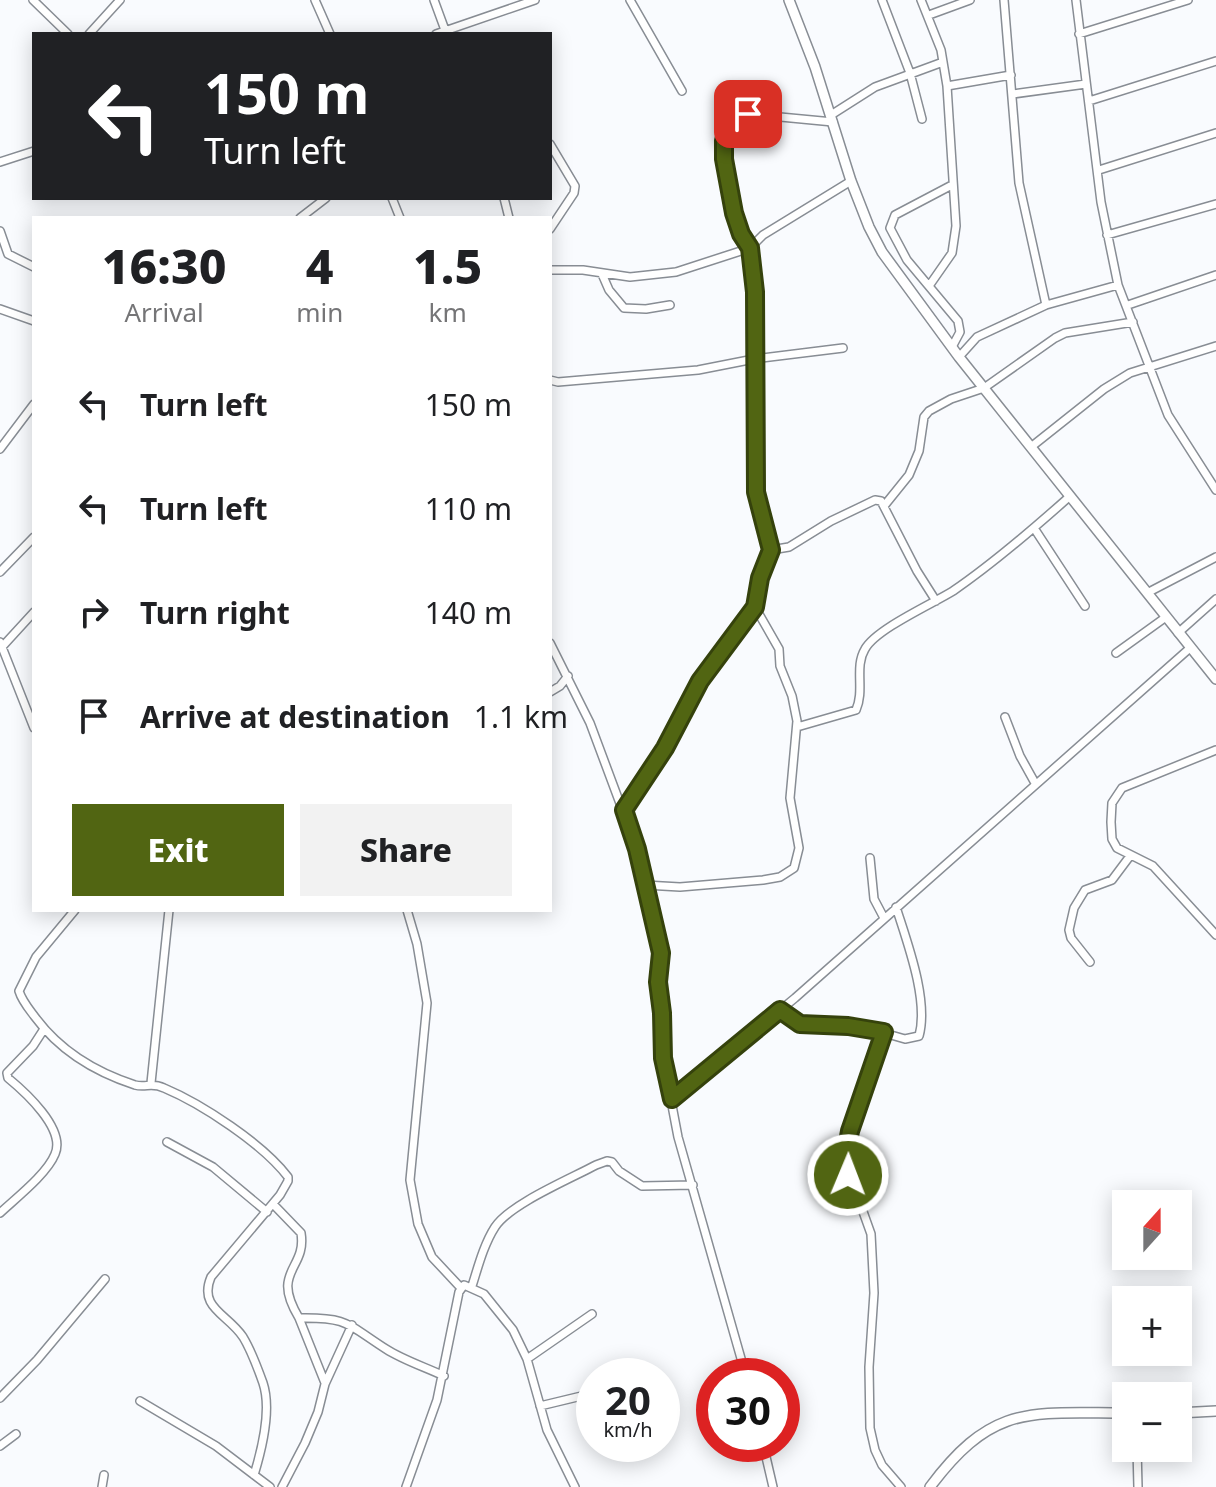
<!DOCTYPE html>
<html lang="en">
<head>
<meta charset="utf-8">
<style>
  body { margin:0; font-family:"Noto Sans",sans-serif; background:#f2f2f2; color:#202124; height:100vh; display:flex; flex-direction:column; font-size:30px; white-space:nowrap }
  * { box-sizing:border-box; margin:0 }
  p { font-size:26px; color:#757577 }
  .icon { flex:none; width:44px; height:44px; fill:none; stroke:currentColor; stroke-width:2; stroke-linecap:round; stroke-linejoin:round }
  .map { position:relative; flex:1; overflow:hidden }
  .panel { position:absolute; left:32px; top:216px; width:520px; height:696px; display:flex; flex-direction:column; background:#fff; border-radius:0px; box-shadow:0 4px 20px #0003 }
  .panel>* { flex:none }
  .banner { position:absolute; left:32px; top:32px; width:520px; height:168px; border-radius:0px; box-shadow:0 4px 20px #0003; background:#202124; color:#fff; overflow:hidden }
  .needle { width:52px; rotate:21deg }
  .buttons { position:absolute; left:1112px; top:1190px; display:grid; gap:16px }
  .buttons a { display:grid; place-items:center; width:80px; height:80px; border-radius:0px; background:#fff; box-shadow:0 4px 20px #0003; font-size:40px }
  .speed { position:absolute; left:576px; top:1358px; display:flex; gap:16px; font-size:40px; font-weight:700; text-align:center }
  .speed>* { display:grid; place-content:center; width:104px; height:104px; border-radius:50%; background:#fff; box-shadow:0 4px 20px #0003; line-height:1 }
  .speed small { font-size:20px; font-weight:400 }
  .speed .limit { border:12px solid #d22; background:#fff; color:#111 }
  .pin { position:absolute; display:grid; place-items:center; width:68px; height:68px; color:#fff; margin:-34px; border-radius:16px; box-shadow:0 4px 12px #0006 }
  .me { position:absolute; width:88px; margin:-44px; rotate:1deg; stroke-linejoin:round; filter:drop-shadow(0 0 6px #0008) }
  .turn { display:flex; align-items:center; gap:28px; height:168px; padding:0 40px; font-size:36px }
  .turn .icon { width:104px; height:104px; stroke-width:2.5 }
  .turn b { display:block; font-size:56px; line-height:68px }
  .eta { display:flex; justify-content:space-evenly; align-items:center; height:136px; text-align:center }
  .eta b { font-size:48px; font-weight:800; line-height:56px }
  .primary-button { display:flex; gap:16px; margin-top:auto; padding:16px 40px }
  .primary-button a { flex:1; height:92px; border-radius:0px; background:#516512; color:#fff; font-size:32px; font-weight:800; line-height:92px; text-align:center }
  .primary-button a+a { background:#f2f2f2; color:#202124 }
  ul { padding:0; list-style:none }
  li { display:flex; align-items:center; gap:24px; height:104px; padding:0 40px }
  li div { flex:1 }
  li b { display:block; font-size:30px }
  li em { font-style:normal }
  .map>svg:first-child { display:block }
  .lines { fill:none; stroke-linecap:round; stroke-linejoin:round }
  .street-casing { stroke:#888d94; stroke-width:10 }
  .secondary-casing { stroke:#888d94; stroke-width:12 }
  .street { stroke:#fff; stroke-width:7 }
  .secondary { stroke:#fff; stroke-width:9 }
  .route-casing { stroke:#35420c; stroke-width:20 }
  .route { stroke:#516512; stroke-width:14 }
</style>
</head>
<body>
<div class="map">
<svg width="1216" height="1487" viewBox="0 0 1216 1487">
  <rect width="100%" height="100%" fill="#f9fbfe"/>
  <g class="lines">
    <g class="street-casing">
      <path id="street" d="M33,0L68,34
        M315,0L330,34
        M434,0L445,30
        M630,0L682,91
        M882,0L910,73L922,119
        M921,0L941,50L947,86L956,226L952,253L929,286
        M1004,0L1019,183L1046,305
        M1076,0L1101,202L1118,285L1168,415L1216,490
        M929,15L970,0
        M89,34L120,0
        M436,34L535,0
        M1079,34L1188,0
        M947,86L1011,75
        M1013,94L1086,84
        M1089,101L1216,61
        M831,115L875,87L943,62
        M550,144L575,186L574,193L550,229
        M0,162L34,151
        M1099,170L1216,133
        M392,198L400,218
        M504,198L509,218
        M300,218L326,198
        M0,231L8,254L34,267
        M1107,235L1216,204
        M550,270H583L630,277L676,272L750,248L763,235L851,181
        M602,274L609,290L624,308L646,309L670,305
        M1128,305L1216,275
        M0,309L34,321
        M952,347L960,332L958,321L907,260L890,228L895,215L952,185
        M959,357L977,337L1046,305L1118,285
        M550,380L558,382L698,370L754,359L843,348
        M1031,447L1104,389L1130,373L1216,346
        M0,449L34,404
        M884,506L909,475L919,451L924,417L929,411L951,399L984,388L1055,338L1065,333L1133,322
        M1034,528L1085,606
        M771,550L789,547L831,521L875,500L881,501L917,571L936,601
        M0,572L34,537
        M1147,593L1216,557
        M1178,633L1216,599
        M0,642L34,728
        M550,643L590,723L637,849L661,953L658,982L662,1013L663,1058L678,1137L746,1376
        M2,647L34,612
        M1116,653L1166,617
        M550,692L560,686L568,676
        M1005,717L1020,756L1035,783
        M797,727L856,710C865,690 854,667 865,649C876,629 932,604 953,591C994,563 1032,530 1069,497
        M1216,750L1122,788L1112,803L1111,822L1112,839L1117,848L1153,866L1216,935
        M624,810C672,745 698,665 755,607
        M870,858L874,899L884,918
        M645,885L680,887L763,880L780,877L794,868L799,848L790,798L797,721L792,696L780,666L779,649L755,607L762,571L771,550L756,492L755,292L750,248L741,234L727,182L724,141L727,129L748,114L833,122
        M75,910L36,957L19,991C22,1001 29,1009 35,1017C60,1051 95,1072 135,1085C146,1088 151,1082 164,1088C202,1104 263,1144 288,1177V1181L280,1195L211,1277C198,1308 228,1314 243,1337C251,1350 258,1369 263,1383C272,1410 262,1449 254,1475
        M407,910L417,944L427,1003L410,1180L418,1224L432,1257L461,1288
        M1090,962L1071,938L1069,930L1074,908L1085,890L1112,880L1130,856
        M780,1010L800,1024L863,1027L905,1039L919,1036C929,1000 907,942 896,907
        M884,1032L855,1111L847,1148L846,1164L871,1234L874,1293L869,1367L870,1428L875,1450L882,1465L901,1487
        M151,1083L169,910
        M672,1099L795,998L1190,648
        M167,1142L213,1167L267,1212
        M273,1204L301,1233C307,1270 270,1270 299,1318C348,1317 347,1324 386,1349C403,1360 425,1367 444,1376
        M0,1213C16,1198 47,1174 55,1154C66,1129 25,1092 8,1078L7,1073L33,1046L44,1029
        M472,1286C478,1267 484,1244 495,1227C510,1204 570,1179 596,1165L607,1161L612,1162L619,1171L642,1186L693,1185
        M299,1318L325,1383
        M527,1359L592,1314
        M0,1398L37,1360L105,1279
        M140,1401L216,1446L270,1487
        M540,1406L594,1393
        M763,1444L773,1487
        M0,1446L16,1434
        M1137,1448L1138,1487
        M102,1487L104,1475
        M282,1487L305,1443L318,1412L325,1384L352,1325
        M406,1487L437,1400L459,1292L464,1285L484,1294L513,1330L527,1359L547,1430L575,1487"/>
    </g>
    <g class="secondary-casing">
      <path id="secondary" d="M789,0L815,67L851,181L869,227L882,252L959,357L1216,679
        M1178,1413L1216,1411
        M930,1487C993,1403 1030,1413 1126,1413"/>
    </g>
    <use href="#street" class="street"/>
    <use href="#secondary" class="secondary"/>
  </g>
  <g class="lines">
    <g class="route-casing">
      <path id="route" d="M748,114L727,129L724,141V159L734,213L741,234L750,248L755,292L756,492L771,550L760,578L755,607L700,681L665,748L624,810L637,849L661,953L658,982L662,1013L663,1058L672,1099L780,1010L800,1024L848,1026L884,1032L850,1131L847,1148L848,1175"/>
    </g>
    <use href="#route" class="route"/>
  </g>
</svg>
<div class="buttons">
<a><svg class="needle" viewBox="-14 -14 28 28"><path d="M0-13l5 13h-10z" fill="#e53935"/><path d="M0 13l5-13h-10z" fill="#757577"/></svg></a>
<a>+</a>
<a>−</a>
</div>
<div class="speed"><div>20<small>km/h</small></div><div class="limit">30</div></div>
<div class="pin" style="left:748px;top:114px;background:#d93025"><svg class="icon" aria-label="arrive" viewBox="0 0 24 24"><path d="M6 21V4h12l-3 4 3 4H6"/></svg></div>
<svg class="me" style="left:848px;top:1175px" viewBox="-20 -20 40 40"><circle r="17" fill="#516512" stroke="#fff" stroke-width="3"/><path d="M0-11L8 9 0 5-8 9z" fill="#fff"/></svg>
<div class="banner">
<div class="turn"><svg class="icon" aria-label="left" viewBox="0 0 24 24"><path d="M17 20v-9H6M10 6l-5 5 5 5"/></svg><div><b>150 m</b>Turn left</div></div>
</div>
<section class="panel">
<div class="eta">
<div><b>16:30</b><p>Arrival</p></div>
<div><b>4</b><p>min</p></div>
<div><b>1.5</b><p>km</p></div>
</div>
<ul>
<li><svg class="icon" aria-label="left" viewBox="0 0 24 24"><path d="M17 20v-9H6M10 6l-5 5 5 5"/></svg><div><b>Turn left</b></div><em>150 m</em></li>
<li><svg class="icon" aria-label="left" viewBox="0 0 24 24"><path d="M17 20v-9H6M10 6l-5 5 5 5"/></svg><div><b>Turn left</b></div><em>110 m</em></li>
<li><svg class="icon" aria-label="right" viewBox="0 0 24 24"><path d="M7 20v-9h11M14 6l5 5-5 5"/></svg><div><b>Turn right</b></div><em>140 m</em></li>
<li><svg class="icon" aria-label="arrive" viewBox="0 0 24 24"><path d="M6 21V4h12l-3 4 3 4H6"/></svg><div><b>Arrive at destination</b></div><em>1.1 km</em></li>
</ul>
<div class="primary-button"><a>Exit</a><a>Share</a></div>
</section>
</div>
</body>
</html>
